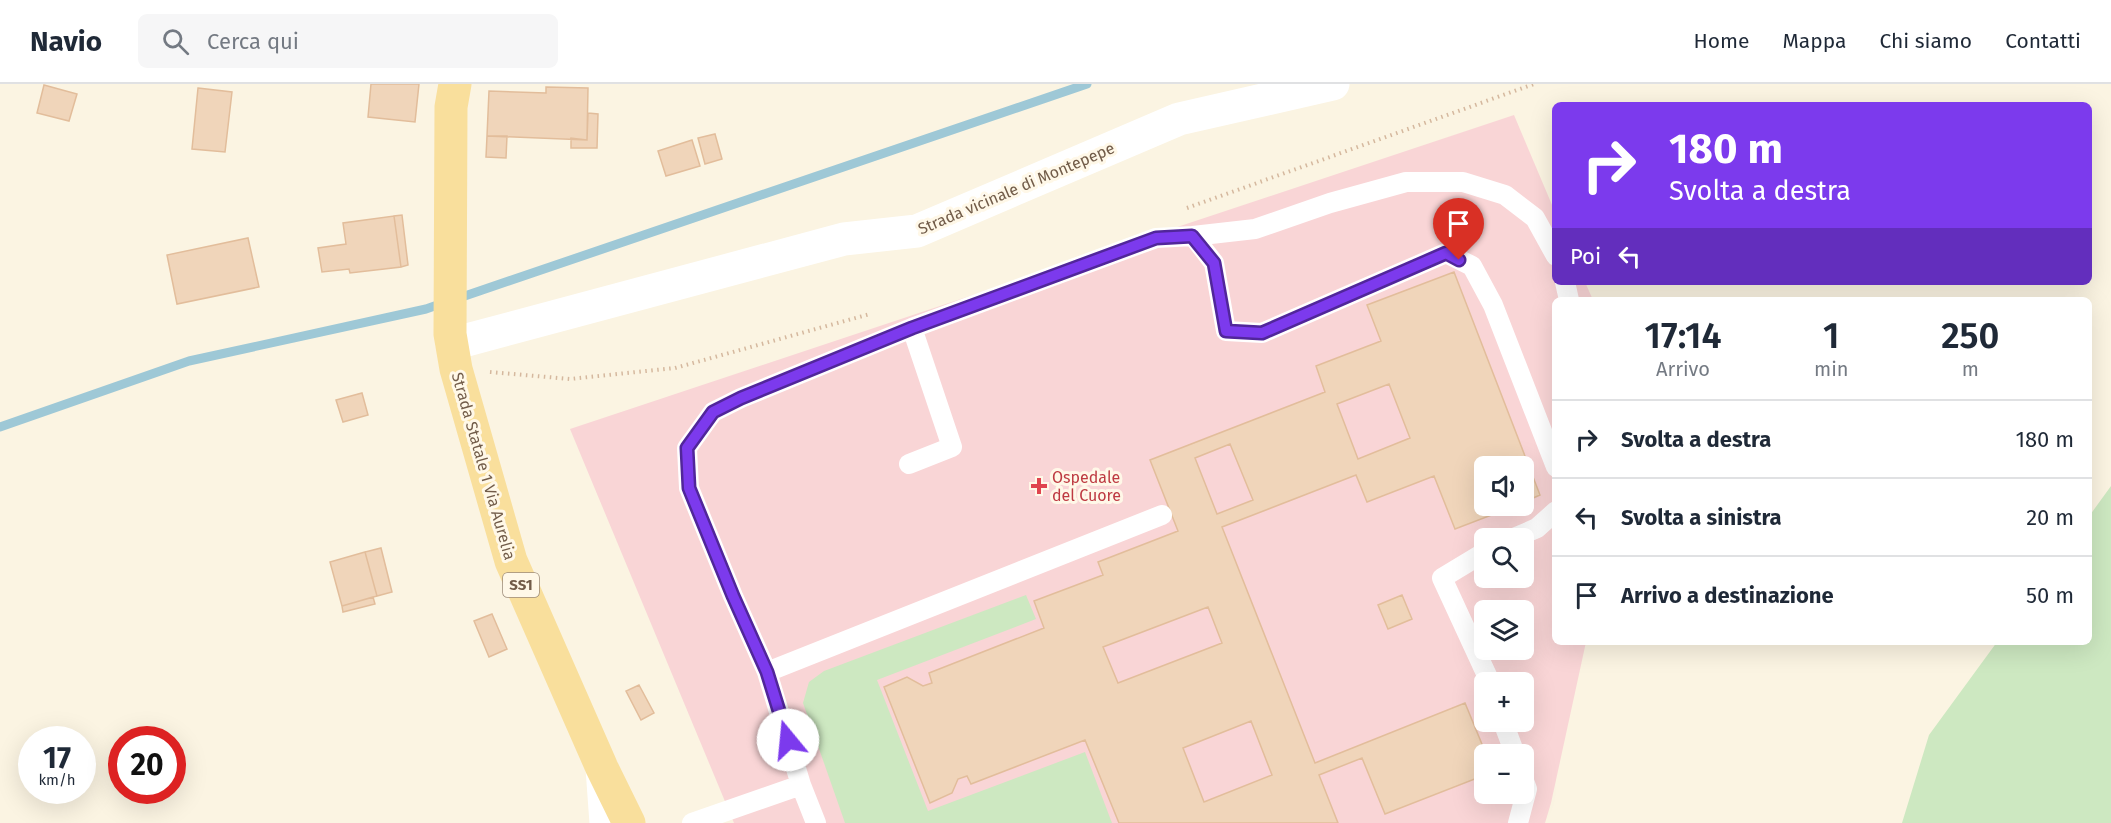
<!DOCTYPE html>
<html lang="it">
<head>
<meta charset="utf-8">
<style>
  body { margin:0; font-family:"Fira Sans",sans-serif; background:#f6f6f7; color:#1f2937; height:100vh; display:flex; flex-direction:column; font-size:22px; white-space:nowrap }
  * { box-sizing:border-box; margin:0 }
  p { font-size:20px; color:#747a83 }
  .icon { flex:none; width:33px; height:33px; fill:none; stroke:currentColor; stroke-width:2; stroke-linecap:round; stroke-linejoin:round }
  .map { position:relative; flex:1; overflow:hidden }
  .panel { position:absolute; left:1552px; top:213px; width:540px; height:348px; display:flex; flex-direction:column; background:#fff; border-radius:9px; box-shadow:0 6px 24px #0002 }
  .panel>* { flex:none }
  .banner { position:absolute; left:1552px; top:18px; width:540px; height:183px; border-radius:9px; box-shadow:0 6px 24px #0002; background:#7c3aed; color:#fff; overflow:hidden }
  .buttons { position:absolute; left:1474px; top:372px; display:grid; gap:12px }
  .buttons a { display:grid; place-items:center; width:60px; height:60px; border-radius:9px; background:#fff; box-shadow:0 6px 24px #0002; font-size:30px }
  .speed { position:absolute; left:18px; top:642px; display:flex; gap:12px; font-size:30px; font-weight:700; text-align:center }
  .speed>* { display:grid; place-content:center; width:78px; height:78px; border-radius:50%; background:#fff; box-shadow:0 6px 24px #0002; line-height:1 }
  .speed small { font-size:15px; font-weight:400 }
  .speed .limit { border:9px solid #d22; background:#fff; color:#111 }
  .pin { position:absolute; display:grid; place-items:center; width:51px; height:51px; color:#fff; margin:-62px -26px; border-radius:50% 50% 50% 0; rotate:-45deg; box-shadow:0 0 6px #0007 }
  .pin .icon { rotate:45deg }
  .me { position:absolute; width:66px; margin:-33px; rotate:343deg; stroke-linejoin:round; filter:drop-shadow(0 0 4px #0008) }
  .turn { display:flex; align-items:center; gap:21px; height:126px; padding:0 18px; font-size:27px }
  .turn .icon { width:78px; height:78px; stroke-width:2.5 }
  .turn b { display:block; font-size:42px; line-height:51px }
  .then { display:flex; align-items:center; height:57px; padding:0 18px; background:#0003; gap:12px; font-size:22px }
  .eta { display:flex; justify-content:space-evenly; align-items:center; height:102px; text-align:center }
  .eta b { font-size:36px; font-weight:600; line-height:42px }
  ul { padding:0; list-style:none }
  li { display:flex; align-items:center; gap:18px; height:78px; padding:0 18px; border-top:2px solid #e0e1e3 }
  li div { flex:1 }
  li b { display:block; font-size:22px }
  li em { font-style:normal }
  header { display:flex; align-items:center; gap:36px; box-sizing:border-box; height:84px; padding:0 30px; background:#fff; border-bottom:2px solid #e0e1e3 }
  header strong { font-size:28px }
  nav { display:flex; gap:33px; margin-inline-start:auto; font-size:21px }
  .search { width:420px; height:54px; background:#f6f6f7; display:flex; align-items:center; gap:15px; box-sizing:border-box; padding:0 21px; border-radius:9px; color:#747a83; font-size:22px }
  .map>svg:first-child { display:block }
  .medical { fill:#f9d5d6; fill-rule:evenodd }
  .green { fill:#cde8c1 }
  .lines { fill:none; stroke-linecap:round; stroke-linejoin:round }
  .stream { stroke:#9ec8d6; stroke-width:9 }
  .building { fill:#f0d5ba; stroke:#e2bd9b; stroke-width:1.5; fill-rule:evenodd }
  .path { stroke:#d5b89e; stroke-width:4; stroke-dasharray:1.5 4.5; stroke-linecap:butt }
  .lane { stroke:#fff; stroke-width:20 }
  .street { stroke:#fff; stroke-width:33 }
  .primary { stroke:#f9df9c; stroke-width:33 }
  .route-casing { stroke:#51269a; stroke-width:15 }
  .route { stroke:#7c3aed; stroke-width:10 }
  .health-dot { fill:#e0444e; stroke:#fff8e8; stroke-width:2 }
  .labels { text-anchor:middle; stroke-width:6; stroke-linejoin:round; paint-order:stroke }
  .shield { fill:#fff8e8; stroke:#9c8b79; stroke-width:1.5 }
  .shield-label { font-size:15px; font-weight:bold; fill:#725c49 }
  .street-label { font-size:16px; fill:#725c49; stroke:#fff8e8 }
  .health-label { font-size:16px; fill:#be3a42; stroke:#fff8e8; text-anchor:start }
</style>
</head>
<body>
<header>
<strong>Navio</strong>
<div class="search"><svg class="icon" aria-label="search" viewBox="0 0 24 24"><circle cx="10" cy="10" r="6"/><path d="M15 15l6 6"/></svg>Cerca qui</div>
<nav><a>Home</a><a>Mappa</a><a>Chi siamo</a><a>Contatti</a></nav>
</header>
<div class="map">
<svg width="2111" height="739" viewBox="0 0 2111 739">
  <rect width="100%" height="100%" fill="#fbf4e2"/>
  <path class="medical" d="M1514,31L1555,128L1556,198H1585L1593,216H1556V558H1586L1551,719L1545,739H734L570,345ZM1485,382H1524V422H1485ZM1485,454H1524V494H1485ZM1485,526H1524V566H1485ZM1485,598H1524V638H1485ZM1485,670H1524V710H1485Z"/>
  <path class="green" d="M2111,402V739H1902L1929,651L1997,558H2090V431Z
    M1026,511L1036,535L877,596L928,727L1085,668L1112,739H845L803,619L809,598L824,587Z"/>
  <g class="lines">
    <path class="stream" d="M456,215L1087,0
      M0,343L189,277L426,225L443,219"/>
  </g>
  <path class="building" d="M371,0H419L415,38L368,33Z
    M44,1L77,10L69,37L37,29Z
    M546,3L588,4L587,56L487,52L489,7L546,9Z
    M198,4L232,8L225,68L192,65Z
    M588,29L598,30L597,64H571V54L587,56Z
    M715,50L722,75L705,80L698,54Z
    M487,52H507L506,74L486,73Z
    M692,56L700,82L666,92L658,67Z
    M402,131L408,181L401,183L394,132Z
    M394,132L401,183L350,189L349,185L322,188L318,164L346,160L343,139Z
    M248,154L259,203L177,220L167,171Z
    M1454,188L1540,411L1524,418V382H1485V422H1515L1455,445L1434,392L1367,418L1356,391L1222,443L1315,679L1465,619L1486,670L1485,691L1385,730L1362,674L1319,691L1338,739H1119L1085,656L971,700L967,692L958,695L952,709L930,719L884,603L907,593L923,602L932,599L929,589L1044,544L1034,517L1103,491L1098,478L1178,447L1150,376L1325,308L1316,282L1381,257L1367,221ZM1389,300L1410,354L1358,375L1337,320ZM1230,360L1253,416L1217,430L1195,374ZM1208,523L1222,559L1118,599L1103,563ZM1251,637L1272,691L1204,718L1183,664Z
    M362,309L368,331L343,338L336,316Z
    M381,464L392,508L377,512L365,468Z
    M365,468L377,512L342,522L330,478Z
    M1402,511L1412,535L1388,545L1378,521Z
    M373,513L375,520L343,528L342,522Z
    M492,530L507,565L489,573L474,537Z
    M639,601L654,629L641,636L626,607Z"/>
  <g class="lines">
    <path class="path" d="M1187,124L1534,0
      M490,288L570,295L675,284L870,230"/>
    <path class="lane" d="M1193,152L1255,145L1330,119L1406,98H1463L1505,111L1535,134L1556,172
      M1565,198L1569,216
      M909,380L952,363L912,244
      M1514,454L1537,444L1556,427
      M1485,468L1442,494L1490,598
      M767,588L1162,431
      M1503,638L1515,670
      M692,739L801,701
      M816,739L801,701L767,588L733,512L689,404L687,364L713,328L741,314L912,244L1156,154L1193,152L1214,179L1226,247L1262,249L1446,169L1472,182L1493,221L1556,383
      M1518,739L1527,705L1524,697"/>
    <path class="street" d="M452,260L844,155L917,147L1179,35L1333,0
      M602,684L606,739"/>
    <path class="primary" d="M455,0L451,23L450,250L456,285L511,477L602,684L629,739"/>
  </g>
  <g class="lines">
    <g class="route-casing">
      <path id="route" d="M788,656L767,588L733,512L689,404L687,364L713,328L741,314L912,244L1156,154L1192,152L1214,179L1226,247L1262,249L1446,169L1459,176"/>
    </g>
    <use href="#route" class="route"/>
  </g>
  <path class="health-dot" d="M1036 393h6v6h6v6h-6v6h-6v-6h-6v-6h6z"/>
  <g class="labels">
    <rect class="shield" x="503" y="489" width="36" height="24" rx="4.5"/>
    <g class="shield-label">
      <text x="521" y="506">SS1</text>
    </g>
    <g class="street-label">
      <text transform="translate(1016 104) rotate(-23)" y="6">Strada vicinale di Montepepe</text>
      <text transform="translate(484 382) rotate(74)" y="6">Strada Statale 1 Via Aurelia</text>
    </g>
    <g class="health-label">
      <text x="1052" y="399">Ospedale<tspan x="1052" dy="18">del Cuore</tspan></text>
    </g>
  </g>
</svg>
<div class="buttons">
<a><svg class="icon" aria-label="sound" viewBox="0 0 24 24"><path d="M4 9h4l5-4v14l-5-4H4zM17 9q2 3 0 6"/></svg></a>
<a><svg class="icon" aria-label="search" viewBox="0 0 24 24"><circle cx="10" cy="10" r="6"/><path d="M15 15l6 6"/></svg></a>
<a><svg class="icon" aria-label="layers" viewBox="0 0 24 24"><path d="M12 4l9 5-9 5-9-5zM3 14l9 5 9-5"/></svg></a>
<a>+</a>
<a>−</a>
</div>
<div class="speed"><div>17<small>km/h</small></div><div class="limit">20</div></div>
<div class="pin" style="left:1459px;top:176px;background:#d93025"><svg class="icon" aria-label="arrive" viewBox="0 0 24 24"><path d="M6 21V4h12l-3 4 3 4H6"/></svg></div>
<svg class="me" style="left:788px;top:656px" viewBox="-20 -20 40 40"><circle r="19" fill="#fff"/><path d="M0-13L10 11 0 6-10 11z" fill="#7c3aed"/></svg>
<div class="banner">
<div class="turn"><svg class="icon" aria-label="right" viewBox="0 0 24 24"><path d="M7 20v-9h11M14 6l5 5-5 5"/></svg><div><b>180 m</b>Svolta a destra</div></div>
<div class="then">Poi<svg class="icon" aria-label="left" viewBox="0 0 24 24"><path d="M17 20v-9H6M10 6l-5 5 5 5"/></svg></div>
</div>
<section class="panel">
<div class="eta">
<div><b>17:14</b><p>Arrivo</p></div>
<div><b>1</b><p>min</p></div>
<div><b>250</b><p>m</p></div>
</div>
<ul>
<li><svg class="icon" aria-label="right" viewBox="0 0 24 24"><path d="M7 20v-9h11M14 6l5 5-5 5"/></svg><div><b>Svolta a destra</b></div><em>180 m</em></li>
<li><svg class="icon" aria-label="left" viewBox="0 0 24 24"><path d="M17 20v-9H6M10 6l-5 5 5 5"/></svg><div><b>Svolta a sinistra</b></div><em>20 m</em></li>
<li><svg class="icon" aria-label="arrive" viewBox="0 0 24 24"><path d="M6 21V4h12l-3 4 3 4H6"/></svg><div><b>Arrivo a destinazione</b></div><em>50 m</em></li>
</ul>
</section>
</div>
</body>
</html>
